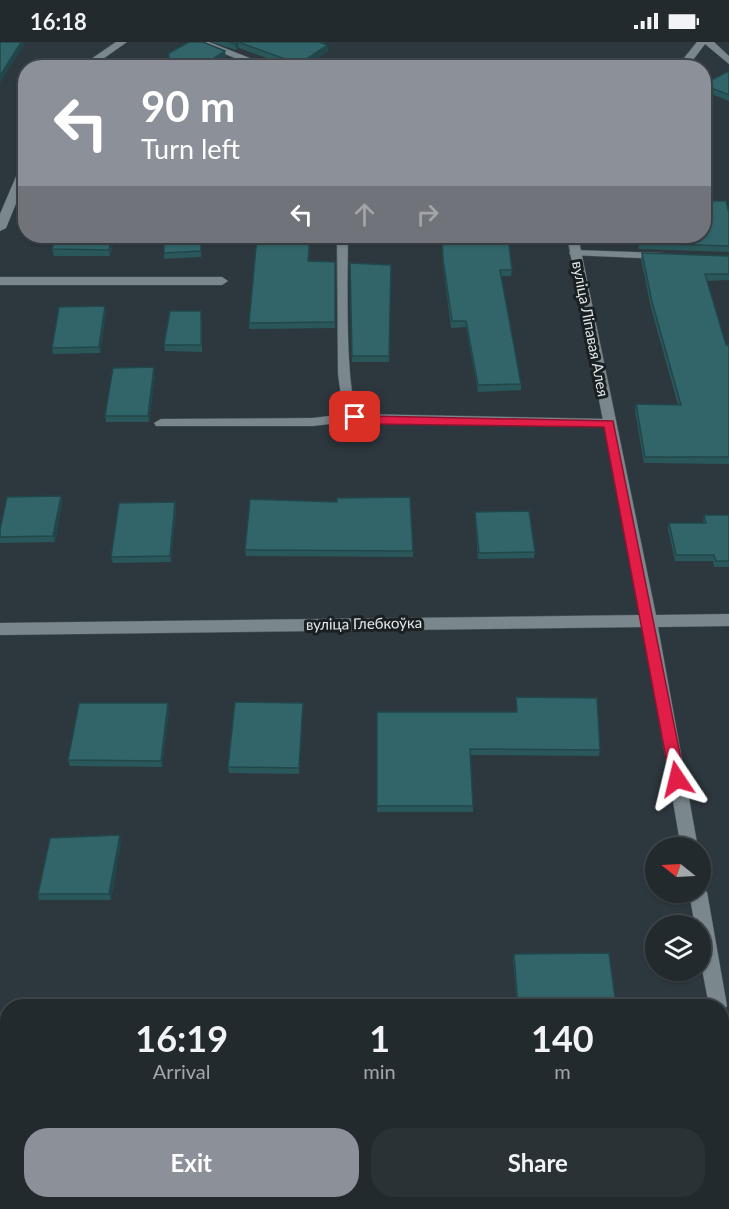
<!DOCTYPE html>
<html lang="en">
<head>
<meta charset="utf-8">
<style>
  body { margin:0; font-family:Lato,sans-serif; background:#2a3236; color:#f1f3f6; height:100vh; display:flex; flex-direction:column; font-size:22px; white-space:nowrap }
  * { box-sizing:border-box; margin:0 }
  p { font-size:20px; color:#a2a7aa }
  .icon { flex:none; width:33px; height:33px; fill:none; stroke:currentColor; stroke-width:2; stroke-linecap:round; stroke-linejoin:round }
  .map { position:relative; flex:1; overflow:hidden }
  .details { position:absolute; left:0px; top:957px; width:729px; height:210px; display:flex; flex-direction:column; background:#222a2e; border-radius:24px 24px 0 0; box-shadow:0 2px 4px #0004,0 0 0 2px #3f464a }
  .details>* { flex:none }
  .hud { position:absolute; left:18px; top:18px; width:693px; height:183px; border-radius:24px; box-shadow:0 2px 4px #0004,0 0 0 2px #3f464a; background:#8c9099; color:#fff; overflow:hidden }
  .needle { width:39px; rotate:288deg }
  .fabs { position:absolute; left:645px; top:795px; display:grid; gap:12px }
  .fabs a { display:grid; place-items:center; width:66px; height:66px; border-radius:50%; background:#222a2e; box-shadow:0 2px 4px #0004,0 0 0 2px #3f464a; font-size:30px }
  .pin { position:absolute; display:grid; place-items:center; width:51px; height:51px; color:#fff; margin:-26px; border-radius:12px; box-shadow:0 3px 9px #0006 }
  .me { position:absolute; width:66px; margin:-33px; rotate:350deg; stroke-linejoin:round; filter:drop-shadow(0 0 4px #0008) }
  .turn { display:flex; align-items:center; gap:21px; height:126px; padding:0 24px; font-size:27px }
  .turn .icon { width:78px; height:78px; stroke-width:2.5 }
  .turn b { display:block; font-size:42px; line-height:51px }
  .lanes { display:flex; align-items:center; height:57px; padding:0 24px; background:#0003; justify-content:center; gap:30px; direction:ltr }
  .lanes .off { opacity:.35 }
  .eta { display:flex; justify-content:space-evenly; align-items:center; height:102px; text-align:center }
  .eta b { font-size:36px; font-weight:700; line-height:42px }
  .button { display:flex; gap:12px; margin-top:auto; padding:12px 24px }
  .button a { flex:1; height:69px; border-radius:24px; background:#8c9099; color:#fff; font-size:24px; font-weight:700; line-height:69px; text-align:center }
  .button a+a { background:#2a3236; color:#f1f3f6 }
  .status { display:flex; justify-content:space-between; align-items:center; height:42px; padding:0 30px; background:#222a2e; direction:ltr }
  .status svg { height:16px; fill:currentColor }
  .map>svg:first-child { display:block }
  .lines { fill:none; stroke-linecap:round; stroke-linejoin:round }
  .service-casing { stroke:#4a5458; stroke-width:1 }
  .minor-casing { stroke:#4a5458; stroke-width:1 }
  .service { fill:#7a878d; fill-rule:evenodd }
  .minor { fill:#7a878d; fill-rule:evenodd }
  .wall { fill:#2a575a }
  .shaded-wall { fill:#22474a }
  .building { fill:#316569; stroke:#22474a; stroke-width:1.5 }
  .route { fill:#e11d48; stroke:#92132f; stroke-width:1.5 }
  .labels { text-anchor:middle; stroke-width:6; stroke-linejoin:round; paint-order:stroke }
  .street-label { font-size:15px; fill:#e1e8eb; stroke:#1a1f21 }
</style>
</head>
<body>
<div class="status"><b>16:18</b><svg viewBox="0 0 49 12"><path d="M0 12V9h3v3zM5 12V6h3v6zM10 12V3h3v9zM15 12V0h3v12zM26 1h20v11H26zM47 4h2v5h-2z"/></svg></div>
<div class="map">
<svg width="729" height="1167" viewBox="0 0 729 1167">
  <rect width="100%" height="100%" fill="#2d383e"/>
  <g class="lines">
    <g class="service-casing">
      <path id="service" d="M195,0H209L275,26H260Z
        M337,194H348C348,224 344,354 359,372L609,377L614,378L616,381L614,384L368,382L355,379L313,384H156L154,381L161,377L313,376L345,372L343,368L338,332Z
        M575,208L662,211L668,214L662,217L571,213L569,211Z
        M0,235H222L228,239L222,243H0Z"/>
    </g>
    <g class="minor-casing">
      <path id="minor" d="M116,0H127L90,26H78Z
        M697,0H714L729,14V22L705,2L687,26H676Z
        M26,120V137L6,186L0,189V172L21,123Z
        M567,194H578L656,573L729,572V584L658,585L698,806H681L643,585L0,593V581L641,573Z
        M700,843L707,850L727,964L722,971V964H709L700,916V884H695L689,850H700Z
        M722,973L729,977V1032L722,1028Z"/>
    </g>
    <use href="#service" class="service"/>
    <use href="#minor" class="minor"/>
  </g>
  <path class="wall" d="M211,0H319L328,9L303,26H294L239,6L236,8Z
    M729,29V59L704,49V42Z
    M729,171V210L639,207L637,194H704Z
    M115,194L110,214H54L52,207Z
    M164,194H201V215L164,217Z
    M310,194L309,219L335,220V286L249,287V281Z
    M441,194H508L512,228L511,234H501L521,342V348L478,350L466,285L451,286L443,223Z
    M642,211L729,214V238L707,239L726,303H729V422L644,421L635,369L636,362L678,363L651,266L641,217Z
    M350,221L391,223L389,320H352Z
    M105,264L106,270L100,311L53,312L52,306Z
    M202,275V310L165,309L164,303Z
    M155,332L149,380H106L105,374Z
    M61,454L62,460L55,500L0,501V488Z
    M175,460L176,466L171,520L113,521L111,515Z
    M475,470L535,510L534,516L478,517L475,476Z
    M704,473H729V525H714L713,519H675L668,487L669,481H703Z
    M245,508L413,509V515L246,514Z
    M516,655L600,708L599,714L470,713L473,764V770H377V670H516Z
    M303,661L299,732L229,731L228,725Z
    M169,667L162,725L70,724L68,718Z
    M121,799L111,858H39L38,852Z
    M514,912L616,964H517L513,917Z"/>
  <path class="shaded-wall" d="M21,0H23L24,3L0,41V34Z
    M238,0L239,6L236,8L235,2Z
    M328,3V9L303,26H299V22Z
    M225,9L226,15L208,26H199Z
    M112,194H115L110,214L109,208Z
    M105,264L106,270L100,311L99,305Z
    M154,325L155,332L149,380L148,374Z
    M61,454L62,460L55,500L53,494Z
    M175,460L176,466L171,520L170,514Z
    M168,661L169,667L162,725L161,719Z
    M303,661V667L299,732V726Z
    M120,793L121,799L111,858L109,852Z
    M107,1160H109L108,1167H106Z"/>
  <path class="building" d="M1,0H21L0,34V1Z
    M189,0H203L225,9L199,26H169V11Z
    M228,0H319L328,3L299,22L238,0L235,2Z
    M348,20L363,26H339Z
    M729,29V53L704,43V42Z
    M704,159H726L729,171V204L640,201L639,194H704Z
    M56,194H112L109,208L52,207Z
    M164,194H201V209L164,211Z
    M257,194H310L308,219L335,220V280L249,281Z
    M442,194H508L512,228H500L521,342L478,343L466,279H452L443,217Z
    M642,211L729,214V232H705L726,303H729V415H645L636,362L681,363L652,260Z
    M350,221L391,223L389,314H352Z
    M105,264L99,305L52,306L59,265Z
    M170,269H201V303H164Z
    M154,325L148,374H105L113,326Z
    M61,454L53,494L0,495V488L7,455Z
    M410,455L413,509L245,508L250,457L337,460V456Z
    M175,460L170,514L111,515L119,461Z
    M529,469L535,510L479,511L475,470Z
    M704,473H729V519H716L714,513H676L669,481H706Z
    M516,655L597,656L600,708L470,707L473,764H377V670H517Z
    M235,660L303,661L299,726L228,725Z
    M79,661H168L161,719L68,718Z
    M120,793L109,852H38L50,796Z
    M609,911L616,964H518L514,912Z
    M0,1102H8V1160H107L106,1167H0Z"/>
  <path class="route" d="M355,371L368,374L613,379L685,737L683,741H672L670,737L604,385L368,382L351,378L349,375Z"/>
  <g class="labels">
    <g class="street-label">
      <text transform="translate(590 287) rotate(79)" y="5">вуліца Ліпавая Алея</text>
      <text transform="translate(364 582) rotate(-1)" y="5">вуліца Глебкоўка</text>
    </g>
  </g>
</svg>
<div class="fabs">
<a><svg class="needle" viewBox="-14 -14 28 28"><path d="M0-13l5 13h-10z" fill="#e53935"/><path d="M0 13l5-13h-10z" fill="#a2a7aa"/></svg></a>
<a><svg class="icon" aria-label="layers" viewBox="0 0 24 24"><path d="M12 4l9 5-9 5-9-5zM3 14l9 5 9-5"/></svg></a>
</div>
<div class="pin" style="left:355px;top:375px;background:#d93025"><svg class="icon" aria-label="arrive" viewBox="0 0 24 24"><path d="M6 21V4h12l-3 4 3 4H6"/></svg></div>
<svg class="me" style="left:677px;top:737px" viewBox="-20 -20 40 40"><path d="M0-17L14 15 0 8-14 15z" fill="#e11d48" stroke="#fff" stroke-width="4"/></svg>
<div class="hud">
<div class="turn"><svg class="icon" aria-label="left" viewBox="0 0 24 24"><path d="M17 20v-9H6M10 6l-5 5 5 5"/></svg><div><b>90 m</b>Turn left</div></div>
<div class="lanes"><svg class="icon" aria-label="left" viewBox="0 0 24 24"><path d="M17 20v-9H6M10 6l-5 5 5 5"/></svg><svg class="icon off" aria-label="ahead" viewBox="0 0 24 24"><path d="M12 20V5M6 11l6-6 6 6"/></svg><svg class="icon off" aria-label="right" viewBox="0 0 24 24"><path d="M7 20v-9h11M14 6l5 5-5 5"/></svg></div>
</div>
<section class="details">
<div class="eta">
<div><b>16:19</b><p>Arrival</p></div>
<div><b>1</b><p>min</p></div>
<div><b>140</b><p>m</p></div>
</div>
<div class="button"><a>Exit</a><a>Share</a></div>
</section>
</div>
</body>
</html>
